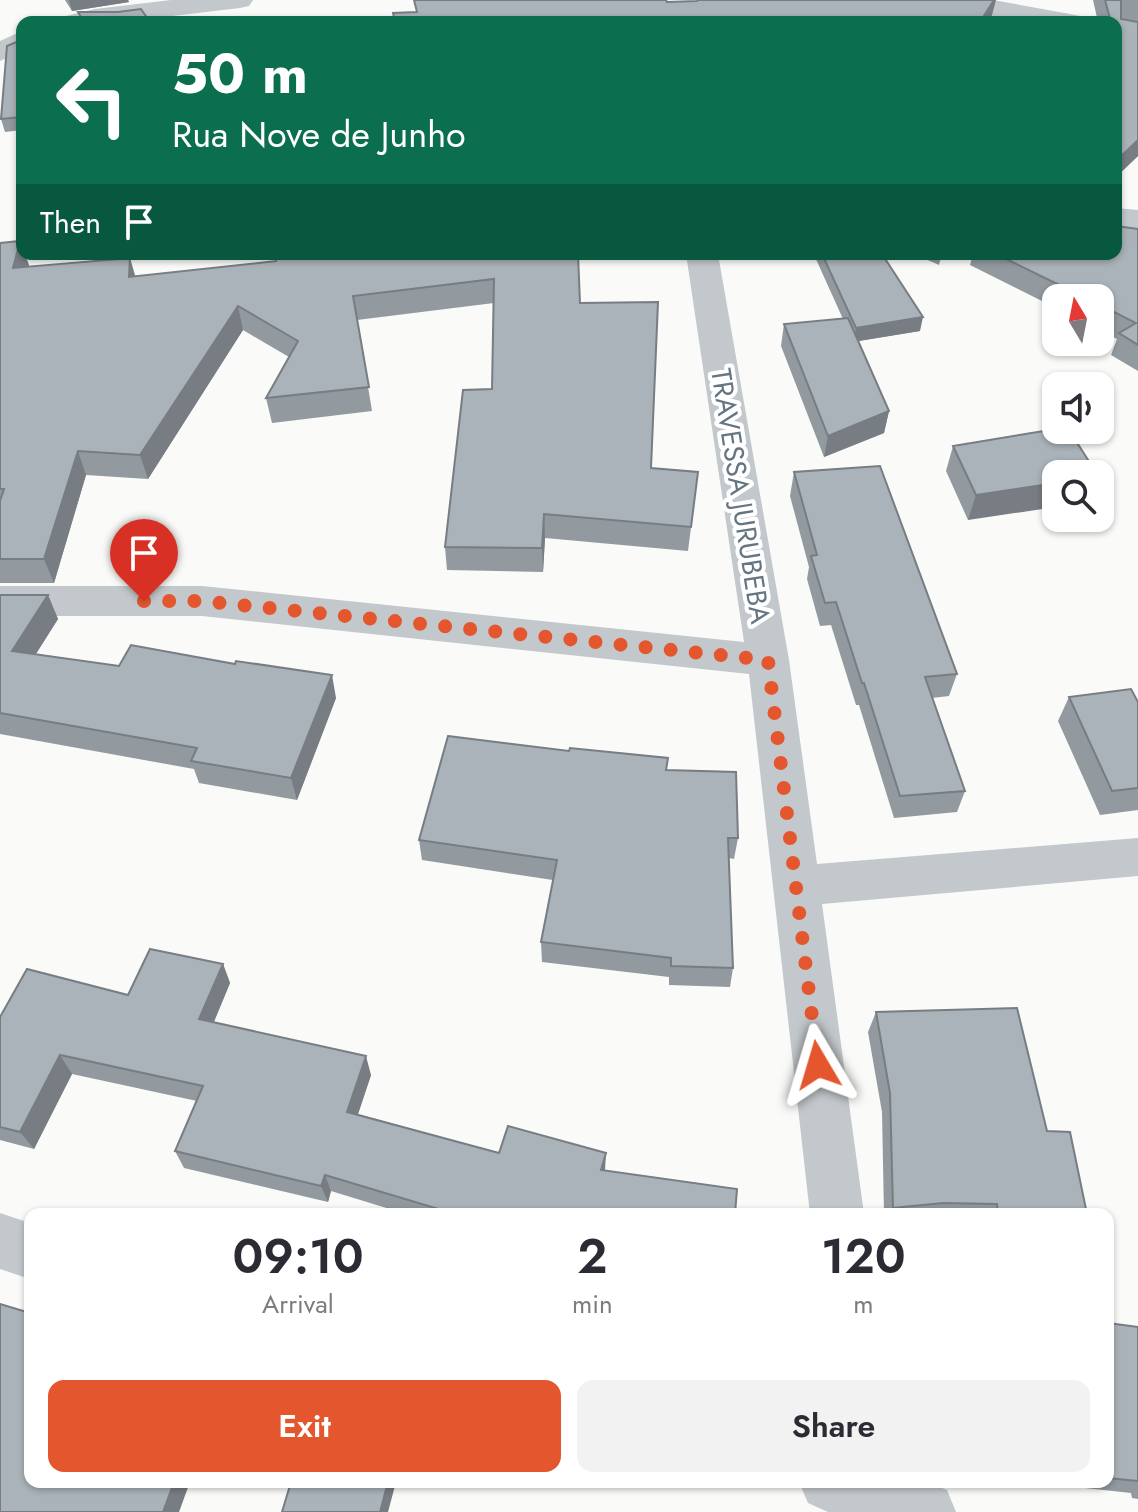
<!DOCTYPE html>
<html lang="en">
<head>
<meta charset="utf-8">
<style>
  body { margin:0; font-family:Jost,sans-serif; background:#f2f2f3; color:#2b2b33; height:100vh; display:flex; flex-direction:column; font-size:30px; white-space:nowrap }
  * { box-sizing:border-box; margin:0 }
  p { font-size:26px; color:#7c7c81 }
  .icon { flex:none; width:44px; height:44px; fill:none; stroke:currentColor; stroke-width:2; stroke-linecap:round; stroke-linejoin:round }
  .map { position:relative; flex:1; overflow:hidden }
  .details { position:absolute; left:24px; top:1208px; width:1090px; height:280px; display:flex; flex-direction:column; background:#fff; border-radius:16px; box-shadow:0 2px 6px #0004 }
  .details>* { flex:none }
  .banner { position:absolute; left:16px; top:16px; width:1106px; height:244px; border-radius:16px; box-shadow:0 2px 6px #0004; background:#0b6e4f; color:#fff; overflow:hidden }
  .needle { width:52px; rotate:350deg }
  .tools { position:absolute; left:1042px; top:284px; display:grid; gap:16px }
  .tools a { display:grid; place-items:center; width:72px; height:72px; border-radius:16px; background:#fff; box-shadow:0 2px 6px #0004; font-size:40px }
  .pin { position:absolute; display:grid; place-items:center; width:68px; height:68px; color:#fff; margin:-82px -34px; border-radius:50% 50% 50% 0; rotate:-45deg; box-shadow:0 0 8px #0007 }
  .pin .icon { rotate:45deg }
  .me { position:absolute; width:88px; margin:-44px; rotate:353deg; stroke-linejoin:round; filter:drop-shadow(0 0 6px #0008) }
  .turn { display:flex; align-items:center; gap:28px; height:168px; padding:0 24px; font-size:36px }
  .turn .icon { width:104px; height:104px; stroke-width:2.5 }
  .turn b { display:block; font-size:56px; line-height:68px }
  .then { display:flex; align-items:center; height:76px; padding:0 24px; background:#0003; gap:16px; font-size:30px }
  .eta { display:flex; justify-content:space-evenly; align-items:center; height:136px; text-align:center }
  .eta b { font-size:48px; font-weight:600; line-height:56px }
  .cta { display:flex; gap:16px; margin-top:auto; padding:16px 24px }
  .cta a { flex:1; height:92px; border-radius:16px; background:#e4572e; color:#fff; font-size:32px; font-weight:600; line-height:92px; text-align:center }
  .cta a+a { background:#f2f2f3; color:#2b2b33 }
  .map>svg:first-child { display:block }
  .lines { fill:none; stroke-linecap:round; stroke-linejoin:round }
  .street { fill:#c3c8cc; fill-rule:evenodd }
  .wall { fill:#929a9f }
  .shaded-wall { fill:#777d82 }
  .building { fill:#aab3b9; stroke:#777d82; stroke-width:2 }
  .route { stroke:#e4572e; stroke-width:14; stroke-dasharray:0 25.2 }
  .labels { text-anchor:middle; stroke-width:8; stroke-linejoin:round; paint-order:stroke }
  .street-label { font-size:28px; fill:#657683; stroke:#fff }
</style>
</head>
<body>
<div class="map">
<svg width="1138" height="1512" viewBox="0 0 1138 1512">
  <rect width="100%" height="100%" fill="#fafaf8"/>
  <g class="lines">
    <path class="street" d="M171,0H253L249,6L240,8L121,22H62L66,16L95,9Z
      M936,0H993L1070,14L1080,16L1084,22H1026L949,8L940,6Z
      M22,31V51L0,61V41Z
      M1116,208L1138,210V230L1116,226Z
      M686,254H718L789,660L817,864L1138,838V876L822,904L864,1214H810L749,674L202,616H0V586H202L744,642Z
      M0,1213L30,1223V1279L0,1269Z
      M799,1482H927L947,1490L956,1512H828L808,1503Z"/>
  </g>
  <path class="wall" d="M65,0H128L129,2L72,11Z
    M1093,0H1138V156L1116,177V22H1098Z
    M22,35V130L5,132L1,119L19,41Z
    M1138,229V371L1111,355L1117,339L1100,330V298H1056V308L970,265L973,254H1116Z
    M20,241L22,246V254L29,265L28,267L136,277L578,254L580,303L651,468L695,496L688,551L545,538L543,572L447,570L445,547L492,389L494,303L357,320L372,411L272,423L266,398L289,357L243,330L148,479L86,475L54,583H0V243Z
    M816,254H882L920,331L858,341L889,411L884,433L824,457L781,346L784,324L843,319L815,257Z
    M914,254H942L939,265Z
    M1056,429L968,520L946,471L953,446Z
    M794,472L957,674L949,696L932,698L965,791L957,812L894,818L859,705H856L831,625L820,626L807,579L809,567L790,496Z
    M0,595H48L58,619L36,654L336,698L297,800L199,783L194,769L0,734Z
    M1069,697L1138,702V810L1100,815L1058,721Z
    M667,770L738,838L734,859L729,858L733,968L730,987L669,985V977L542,962L541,942L553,880L422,860L419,840Z
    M223,964L230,983L214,1022L371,1075L358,1114L499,1153L605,1171L735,1214H406L331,1191L328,1202L184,1168L175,1151L197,1101L72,1074L34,1149L0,1140V1017L128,995Z
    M876,1012L1047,1131L1087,1214H884L882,1112L868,1032Z
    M1108,1323L1138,1327V1499L1132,1498L1131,1493L1030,1482H1108Z"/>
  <path class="shaded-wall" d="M69,0H128L129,2L72,11Z
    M994,0H996L991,19L989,22H980Z
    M1138,140V156L1116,177V161Z
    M20,241L22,246V254H25L29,265L22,293L13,268Z
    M130,258L137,282L129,277Z
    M238,306L243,330L148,479L140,455Z
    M923,317L920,331L853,342L856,328Z
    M889,411L884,433L824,457L828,436Z
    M78,451L86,475L54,583L44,559Z
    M1056,483V507L968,520L976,495Z
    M544,514L545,538L543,572L542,548Z
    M48,595L58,619L23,674L12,651Z
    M332,675L336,698L297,800L291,778Z
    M223,964L230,983L207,1038L199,1019Z
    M60,1055L72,1074L34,1149L20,1132Z
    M366,1056L371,1075L353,1129L347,1112Z
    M606,1153L605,1170L600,1187L601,1170Z
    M325,1175L331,1191L328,1202L321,1186Z
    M174,1482H190L179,1512H163Z
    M388,1482H396L388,1512H380Z"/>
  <path class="building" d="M414,0H666L667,2L697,1L698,0H994L980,22H395L393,13L417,12Z
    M1105,0H1121V19L1138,22V140L1116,161V22H1111Z
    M141,9L150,22H84L78,12H118Z
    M21,34L22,117L1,119L7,46L19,41Z
    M1116,226L1138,229V345L1119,333L1136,323L1100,305V298H1086L996,254H1116Z
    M20,241L13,268L130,258L129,277L276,261V254H578L580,303L658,302L651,468L698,472L691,527L544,514L542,548L445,547L463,390L492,389L494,279L353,296L369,387L266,398L298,341L238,306L140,455L78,451L44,559H0V501L4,489H0V243Z
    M822,254H882L923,317L856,328Z
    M848,318L889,411L828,436L784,324Z
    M1056,429L1069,430L1097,474H1056V483L976,495L953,446Z
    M880,466L957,674L925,677L965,791L900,796L864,683H862L836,602L825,603L811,556L817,555L794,472Z
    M0,595H48L12,651L119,666L131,645L235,664L236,661L332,675L291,778L191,761L197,748L0,713Z
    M1131,689L1138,702V788L1112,791L1069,697Z
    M448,736L569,751L570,748L668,758L666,770L736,772L738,838H728L733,968L671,966V958L541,942L557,860L419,840Z
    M150,949L223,964L199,1019L366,1056L347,1112L499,1153L508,1126L606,1153L601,1170L737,1189L735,1214H455L325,1175L321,1186L175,1151L203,1086L60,1055L20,1132L0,1127V1017L27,969L128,995Z
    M1017,1008L1047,1131L1070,1132L1087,1214H998L997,1204L943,1203L893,1208L890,1093L876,1012Z
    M0,1304L30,1313V1482H174L163,1512H0Z
    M1108,1323L1138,1327V1481L1108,1478Z
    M291,1482H388L380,1512H282Z"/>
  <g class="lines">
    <path class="route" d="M144,601H202L768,660L818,1065"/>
  </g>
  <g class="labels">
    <g class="street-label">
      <text transform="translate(741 496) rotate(81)" y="10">TRAVESSA JURUBEBA</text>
    </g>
  </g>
</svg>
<div class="tools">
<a><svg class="needle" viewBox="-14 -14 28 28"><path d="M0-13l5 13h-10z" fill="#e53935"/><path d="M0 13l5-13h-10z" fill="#7c7c81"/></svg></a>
<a><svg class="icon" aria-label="sound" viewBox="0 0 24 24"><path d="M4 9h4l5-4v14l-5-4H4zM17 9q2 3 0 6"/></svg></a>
<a><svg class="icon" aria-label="search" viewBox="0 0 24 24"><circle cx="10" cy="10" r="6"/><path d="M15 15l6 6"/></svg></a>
</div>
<div class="pin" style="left:144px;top:601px;background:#d93025"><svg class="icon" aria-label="arrive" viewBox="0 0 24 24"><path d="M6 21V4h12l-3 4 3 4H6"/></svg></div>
<svg class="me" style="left:818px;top:1065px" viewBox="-20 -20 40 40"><path d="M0-17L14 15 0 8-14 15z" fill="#e4572e" stroke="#fff" stroke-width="4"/></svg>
<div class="banner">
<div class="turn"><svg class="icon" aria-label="left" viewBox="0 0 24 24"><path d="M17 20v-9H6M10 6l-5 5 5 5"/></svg><div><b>50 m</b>Rua Nove de Junho</div></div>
<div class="then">Then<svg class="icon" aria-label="arrive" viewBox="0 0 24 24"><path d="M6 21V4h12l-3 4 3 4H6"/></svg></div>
</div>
<section class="details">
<div class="eta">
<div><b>09:10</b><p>Arrival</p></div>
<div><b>2</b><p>min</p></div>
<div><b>120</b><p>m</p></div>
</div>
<div class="cta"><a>Exit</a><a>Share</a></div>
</section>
</div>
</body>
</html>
